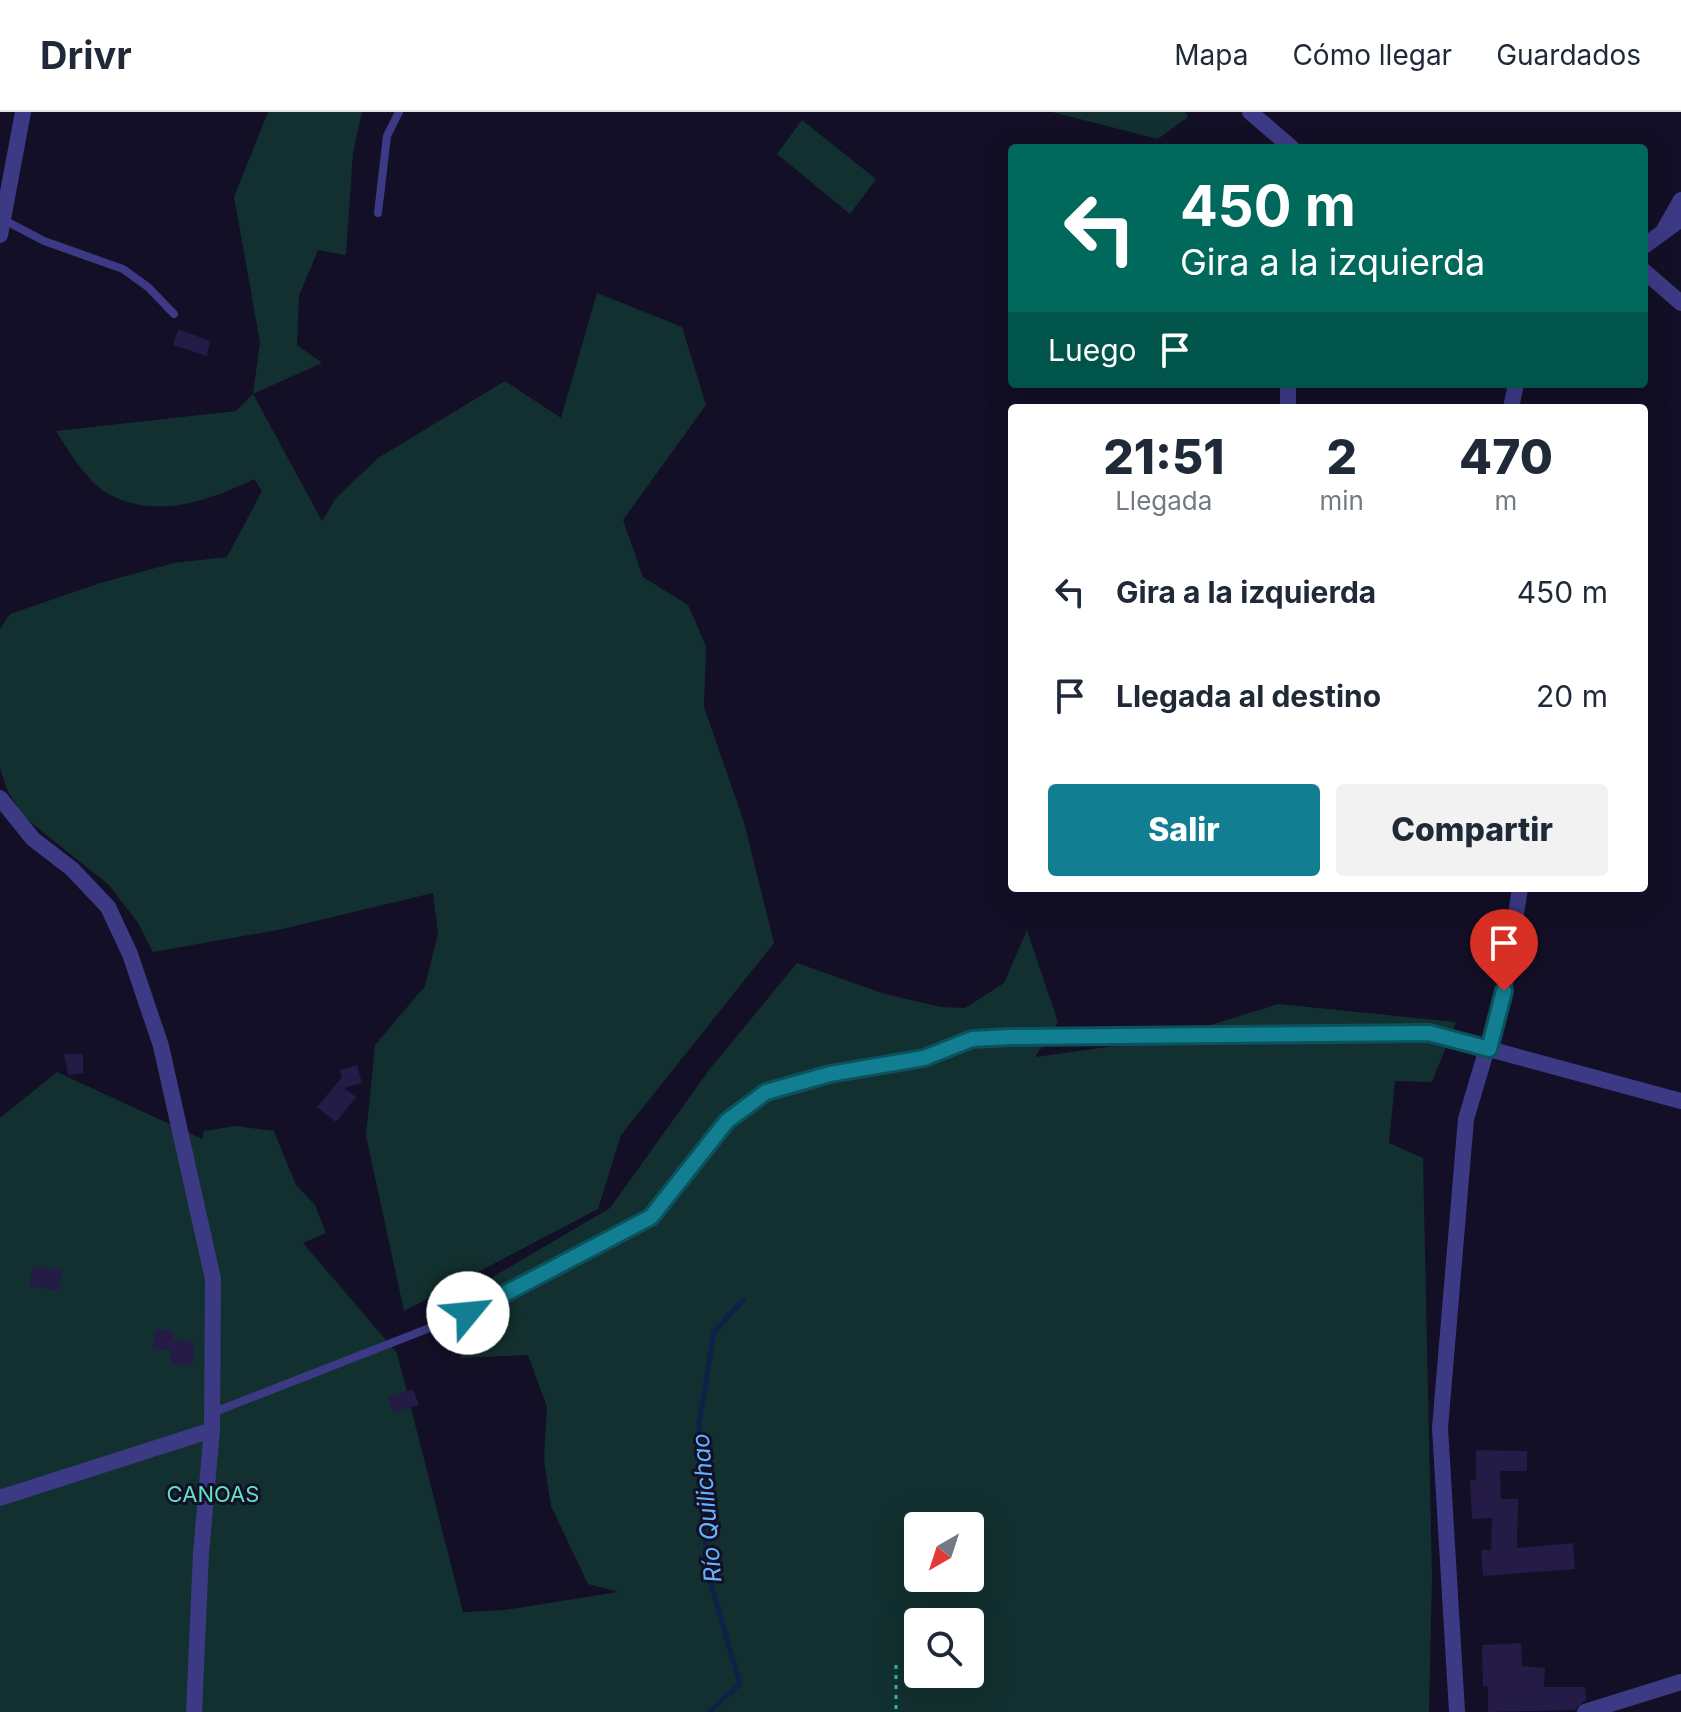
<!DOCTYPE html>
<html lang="es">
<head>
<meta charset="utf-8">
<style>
  body { margin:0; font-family:Inter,sans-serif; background:#f2f2f3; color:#1f2937; height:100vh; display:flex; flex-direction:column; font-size:30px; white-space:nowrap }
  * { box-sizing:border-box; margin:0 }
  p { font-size:26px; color:#747a83 }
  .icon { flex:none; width:44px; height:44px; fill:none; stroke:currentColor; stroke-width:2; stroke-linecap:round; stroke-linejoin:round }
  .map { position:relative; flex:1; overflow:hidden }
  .drawer { position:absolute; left:1008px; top:292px; width:640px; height:488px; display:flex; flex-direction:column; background:#fff; border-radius:8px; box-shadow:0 8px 32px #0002 }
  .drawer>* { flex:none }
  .guide { position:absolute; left:1008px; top:32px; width:640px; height:244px; border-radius:8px; box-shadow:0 8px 32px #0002; background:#00695c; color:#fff; overflow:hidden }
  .needle { width:52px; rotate:219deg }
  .tools { position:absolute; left:904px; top:1400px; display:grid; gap:16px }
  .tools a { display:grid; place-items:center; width:80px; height:80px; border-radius:8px; background:#fff; box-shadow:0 8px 32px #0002; font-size:40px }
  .pin { position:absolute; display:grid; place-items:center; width:68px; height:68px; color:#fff; margin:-82px -34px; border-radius:50% 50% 50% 0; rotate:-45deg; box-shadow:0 0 8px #0007 }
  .pin .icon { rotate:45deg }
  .me { position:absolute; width:88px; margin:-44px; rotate:62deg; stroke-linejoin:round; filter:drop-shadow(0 0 6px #0008) }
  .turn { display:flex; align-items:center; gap:28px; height:168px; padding:0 40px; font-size:36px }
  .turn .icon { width:104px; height:104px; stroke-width:2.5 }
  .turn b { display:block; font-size:56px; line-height:68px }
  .then { display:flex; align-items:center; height:76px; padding:0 40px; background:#0003; gap:16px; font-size:30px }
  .eta { display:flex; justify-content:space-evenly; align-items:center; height:136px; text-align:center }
  .eta b { font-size:48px; font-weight:800; line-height:56px }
  .button { display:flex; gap:16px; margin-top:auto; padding:16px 40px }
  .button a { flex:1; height:92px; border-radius:8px; background:#117e91; color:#fff; font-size:32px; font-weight:800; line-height:92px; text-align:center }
  .button a+a { background:#f2f2f3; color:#1f2937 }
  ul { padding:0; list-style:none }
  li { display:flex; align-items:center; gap:24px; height:104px; padding:0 40px }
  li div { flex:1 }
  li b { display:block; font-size:30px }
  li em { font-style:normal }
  header { display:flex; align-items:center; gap:48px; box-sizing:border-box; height:112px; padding:0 40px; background:#fff; border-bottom:2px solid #e0e1e3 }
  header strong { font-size:38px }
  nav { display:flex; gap:44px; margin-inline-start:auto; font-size:28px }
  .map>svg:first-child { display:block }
  .green { fill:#12302f; fill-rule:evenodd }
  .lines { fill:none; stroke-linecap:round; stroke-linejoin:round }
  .stream { stroke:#0c2248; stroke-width:5 }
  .building { fill:#241b47 }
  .path { stroke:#2fb8b0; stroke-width:3; stroke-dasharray:4 6; stroke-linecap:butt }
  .lane { stroke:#3d3a85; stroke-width:8 }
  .street { stroke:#3d3a85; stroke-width:16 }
  .route-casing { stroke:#0b525e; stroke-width:20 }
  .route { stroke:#117e91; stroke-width:14 }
  .labels { text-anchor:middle; stroke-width:6; stroke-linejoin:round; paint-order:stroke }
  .park-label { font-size:22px; fill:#5fe0c0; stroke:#130f26 }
  .water-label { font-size:24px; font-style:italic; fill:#62b6ff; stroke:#130f26 }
</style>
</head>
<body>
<header>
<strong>Drivr</strong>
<nav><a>Mapa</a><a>Cómo llegar</a><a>Guardados</a></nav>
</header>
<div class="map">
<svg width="1681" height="1600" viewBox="0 0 1681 1600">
  <rect width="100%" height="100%" fill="#130f26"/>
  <path class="green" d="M268,0H362L353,41L346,143L318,138L299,184L297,233L322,251L253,282L322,409L336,386L378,346L505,269L561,306L597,181L682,215L706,293L623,408L643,465L688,493L706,534L704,595L744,710L774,831L621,1023L598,1097L404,1199L366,1024L375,933L425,874L438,822L433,781L278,818L153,840L138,811L109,773L24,705L8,680L0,656V517L10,502L100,471L174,451L227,445L262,379L254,367C211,388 159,407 112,384C88,372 70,341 56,319L236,299L253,282L260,230L234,85Z
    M1052,0H1185L1188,5L1158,27Z
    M802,8L876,67L850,102L777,42Z
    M1027,818L1058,910L1035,945L1166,927L1278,892L1456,910L1432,970L1395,969L1389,1031L1423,1046L1432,1465L1429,1600H0V1006L57,960L202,1027L204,1019L236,1014L274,1019L296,1073L315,1093L326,1121L303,1131L397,1241L463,1500L505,1498L618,1480L588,1472L551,1394L544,1347L547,1295L528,1243L461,1246L440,1196L610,1096L709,958L797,851L885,882L941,895L965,896L1004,871ZM918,1414H970V1466H918ZM918,1510H970V1562H918Z"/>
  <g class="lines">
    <path class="stream" d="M709,1600L740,1572L707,1458L699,1312L714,1220L743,1188"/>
  </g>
  <path class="building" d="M178,217L210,229L207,244L173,233Z
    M64,942H83V961L68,963Z
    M357,953L362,971L344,976L356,985L336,1010L317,995L342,965L340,958Z
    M33,1154L62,1159L59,1179L29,1174Z
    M154,1218H173V1228L194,1229L193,1253L171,1252V1238L153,1237Z
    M413,1277L419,1293L393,1301L388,1285Z
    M1476,1338L1527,1339V1359H1500L1501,1387H1518L1517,1436L1573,1431L1575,1457L1483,1464L1481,1438H1491L1492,1406L1472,1407L1470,1368H1476Z
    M1521,1531L1522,1554L1545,1556L1544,1575H1585L1586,1588L1574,1598L1488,1600V1574H1483L1482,1533Z"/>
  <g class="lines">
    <path class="path" d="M896,1553V1600"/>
    <path class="lane" d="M378,101L387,24L399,0
      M4,108L44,129L123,157L148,175L174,202
      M212,1301L468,1201L651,1105L727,1009L743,994L766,980L830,962L924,946L972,927L1010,925L1429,921L1488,937"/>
    <path class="street" d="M1250,0L1292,36
      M1665,116L1681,88
      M0,123L23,0
      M1644,134L1681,107
      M1644,159L1681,191
      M1288,296V272
      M1511,296L1516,272
      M0,686L33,727L72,757L108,795L130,842L161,934L213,1167L212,1318L201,1441L194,1600
      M1489,937L1681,989
      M0,1386L212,1318
      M1457,1600L1440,1316L1466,1007L1504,879L1520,776
      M1585,1600L1681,1570"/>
  </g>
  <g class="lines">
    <g class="route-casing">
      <path id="route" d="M468,1201L651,1105L727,1009L766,980L830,962L924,946L972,927L1010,925L1429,921L1489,937L1504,879"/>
    </g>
    <use href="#route" class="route"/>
  </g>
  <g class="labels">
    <g class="park-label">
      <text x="213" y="1390">CANOAS</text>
    </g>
    <g class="water-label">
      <text transform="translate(707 1396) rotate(-95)" y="8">Río Quilichao</text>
    </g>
  </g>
</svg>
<div class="tools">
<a><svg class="needle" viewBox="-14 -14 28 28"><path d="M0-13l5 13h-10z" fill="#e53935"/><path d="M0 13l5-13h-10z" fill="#747a83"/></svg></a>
<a><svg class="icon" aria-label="search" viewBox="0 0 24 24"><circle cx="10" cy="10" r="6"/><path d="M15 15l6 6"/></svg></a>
</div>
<div class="pin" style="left:1504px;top:879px;background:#d93025"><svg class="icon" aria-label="arrive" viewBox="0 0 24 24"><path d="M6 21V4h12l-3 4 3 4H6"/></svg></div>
<svg class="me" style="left:468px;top:1201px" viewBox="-20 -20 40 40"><circle r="19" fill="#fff"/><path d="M0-13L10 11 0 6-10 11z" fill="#117e91"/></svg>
<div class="guide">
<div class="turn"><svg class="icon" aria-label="left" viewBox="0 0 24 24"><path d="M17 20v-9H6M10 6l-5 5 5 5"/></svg><div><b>450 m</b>Gira a la izquierda</div></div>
<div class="then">Luego<svg class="icon" aria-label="arrive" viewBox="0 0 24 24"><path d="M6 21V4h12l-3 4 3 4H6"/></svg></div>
</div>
<section class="drawer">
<div class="eta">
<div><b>21:51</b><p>Llegada</p></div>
<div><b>2</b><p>min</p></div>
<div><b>470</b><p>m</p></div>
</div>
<ul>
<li><svg class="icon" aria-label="left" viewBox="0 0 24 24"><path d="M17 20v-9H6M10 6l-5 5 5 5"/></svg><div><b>Gira a la izquierda</b></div><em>450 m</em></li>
<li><svg class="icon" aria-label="arrive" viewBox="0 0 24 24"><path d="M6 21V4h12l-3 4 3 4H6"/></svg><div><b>Llegada al destino</b></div><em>20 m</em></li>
</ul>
<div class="button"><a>Salir</a><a>Compartir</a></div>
</section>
</div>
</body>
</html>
